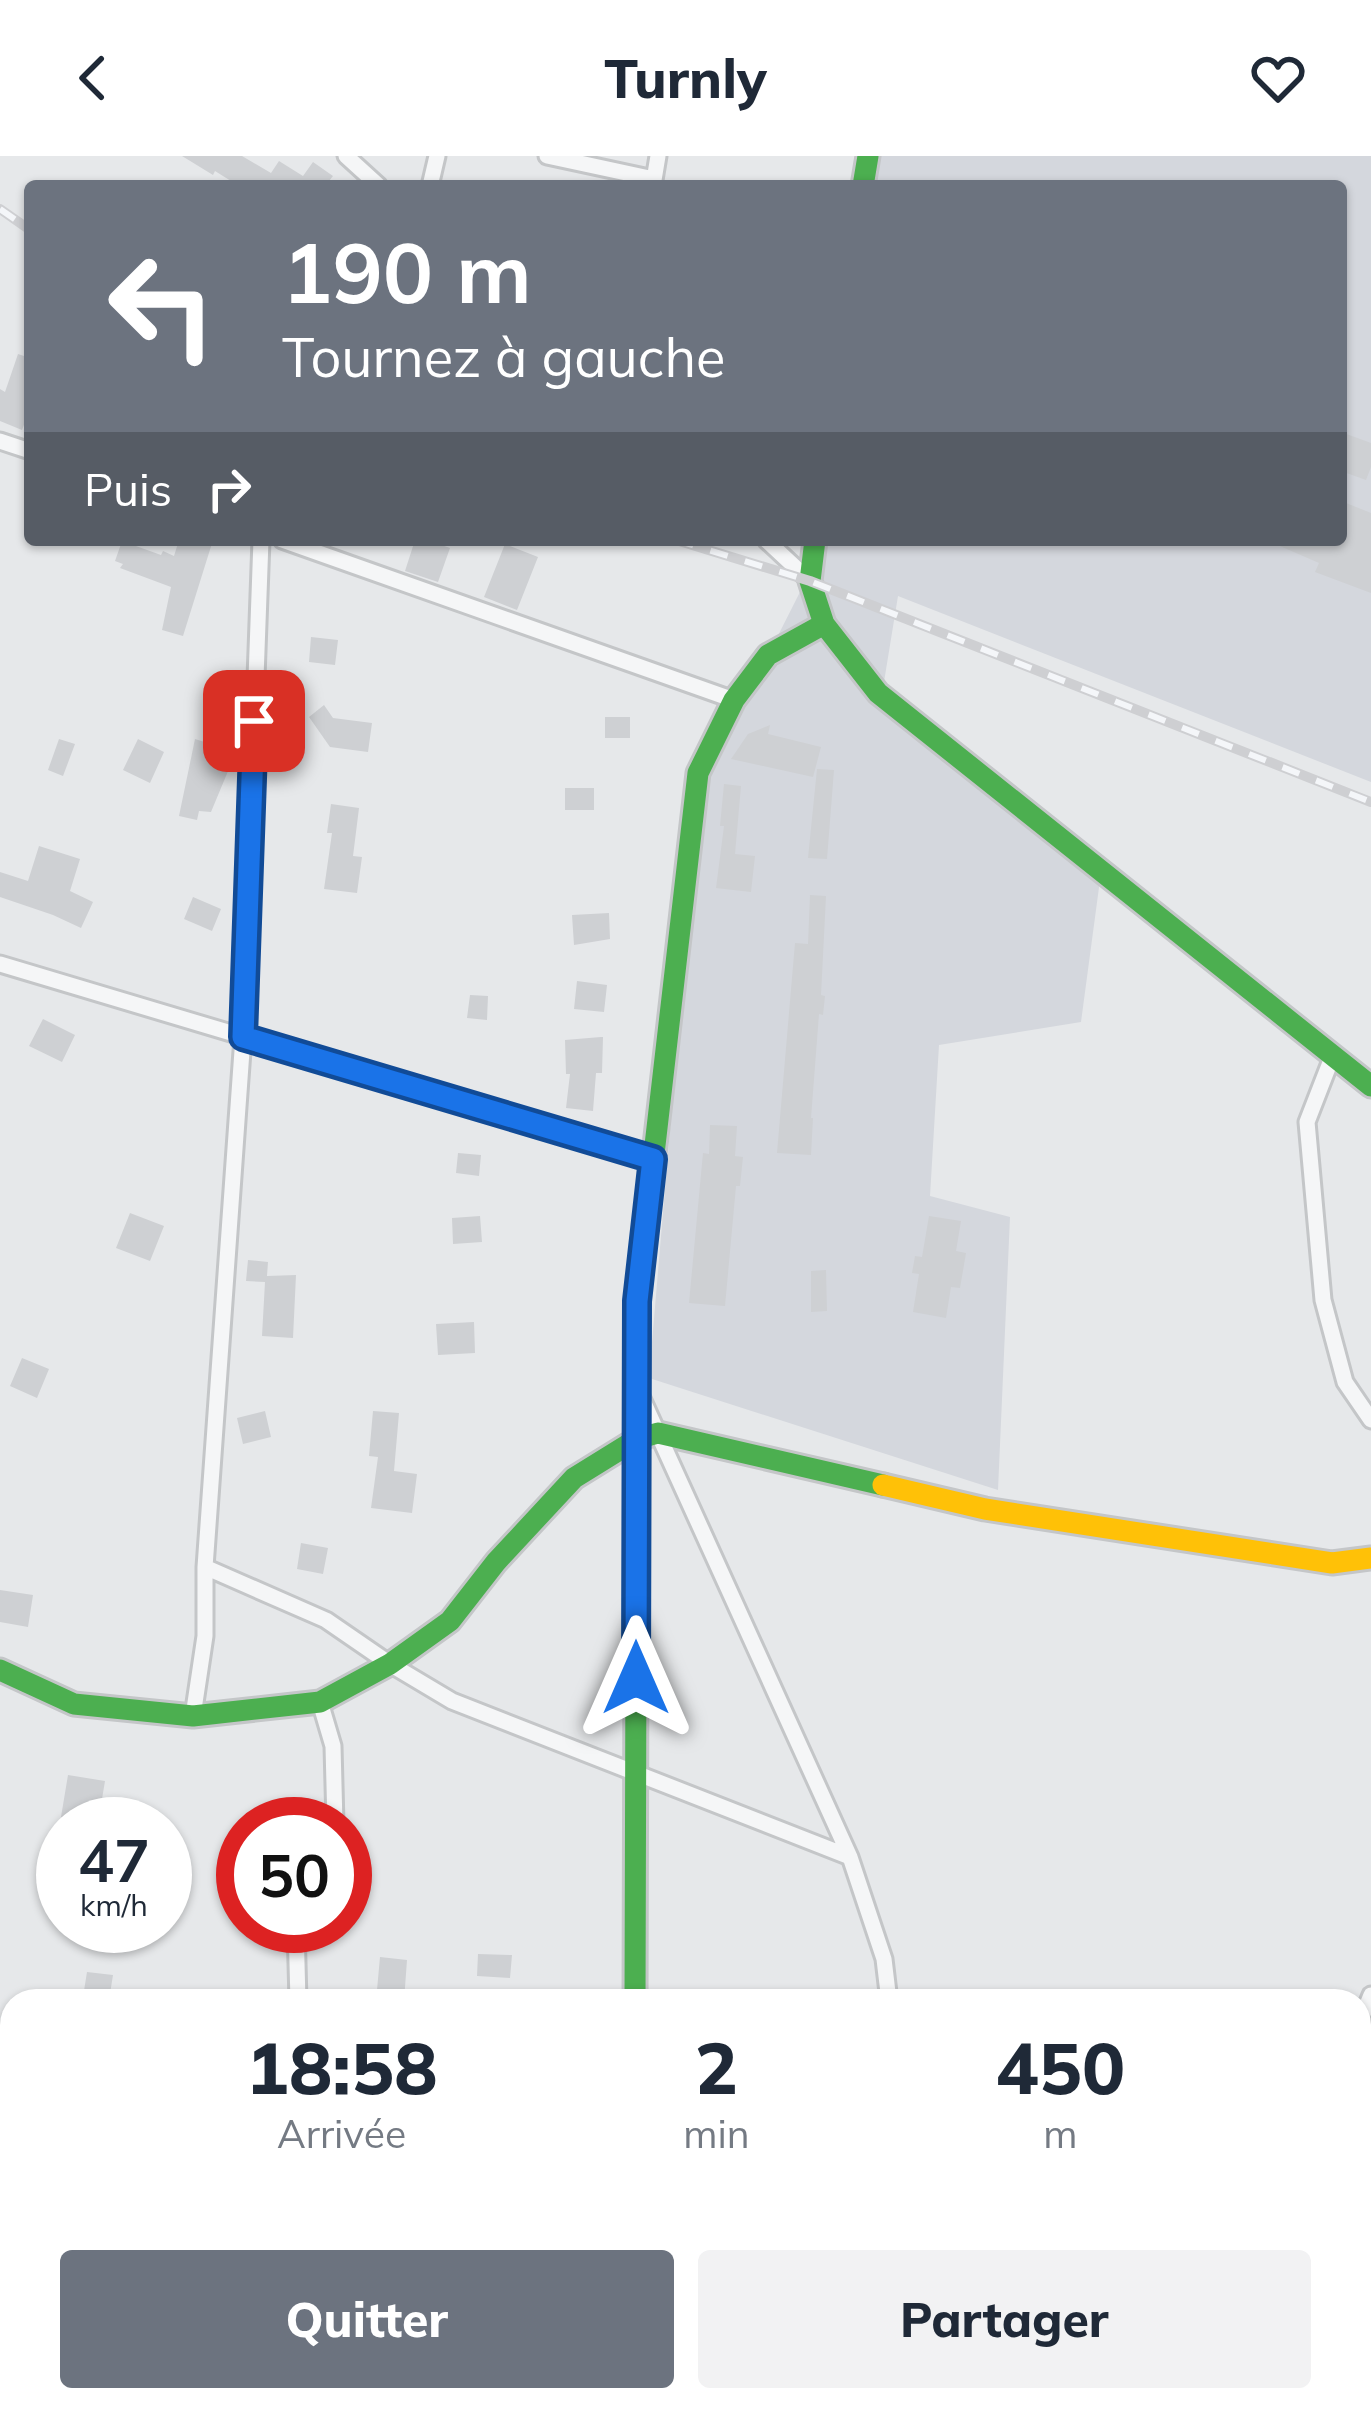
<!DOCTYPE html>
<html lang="fr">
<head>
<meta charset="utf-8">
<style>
  body { margin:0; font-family:Mulish,sans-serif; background:#f2f2f3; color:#1f2937; height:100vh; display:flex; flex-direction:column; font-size:45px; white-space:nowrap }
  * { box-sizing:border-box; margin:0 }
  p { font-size:39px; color:#747a83 }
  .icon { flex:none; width:66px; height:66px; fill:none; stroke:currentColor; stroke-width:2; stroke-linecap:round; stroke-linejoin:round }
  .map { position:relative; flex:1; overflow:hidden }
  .panel { position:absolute; left:0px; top:1833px; width:1371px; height:423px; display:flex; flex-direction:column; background:#fff; border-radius:36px 36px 0 0; box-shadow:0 3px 9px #0004 }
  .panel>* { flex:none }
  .hud { position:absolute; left:24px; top:24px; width:1323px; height:366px; border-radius:12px; box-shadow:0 3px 9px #0004; background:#6c737f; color:#fff; overflow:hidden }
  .speed { position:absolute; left:36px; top:1641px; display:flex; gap:24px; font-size:60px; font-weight:700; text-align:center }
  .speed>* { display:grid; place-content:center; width:156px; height:156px; border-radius:50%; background:#fff; box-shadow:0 3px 9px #0004; line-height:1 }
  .speed small { font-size:30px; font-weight:400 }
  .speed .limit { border:18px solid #d22; background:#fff; color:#111 }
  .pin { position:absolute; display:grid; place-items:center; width:102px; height:102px; color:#fff; margin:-51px; border-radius:24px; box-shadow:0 6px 18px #0006 }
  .me { position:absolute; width:132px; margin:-66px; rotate:0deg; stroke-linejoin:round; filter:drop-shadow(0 0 9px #0008) }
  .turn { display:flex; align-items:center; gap:42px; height:252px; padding:0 60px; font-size:54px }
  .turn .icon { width:156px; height:156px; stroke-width:2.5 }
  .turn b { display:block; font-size:84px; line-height:102px }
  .then { display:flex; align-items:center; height:114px; padding:0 60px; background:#0003; gap:24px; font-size:45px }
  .eta { display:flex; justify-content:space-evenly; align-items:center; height:204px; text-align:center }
  .eta b { font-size:72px; font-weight:800; line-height:84px }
  .action { display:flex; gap:24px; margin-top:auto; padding:24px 60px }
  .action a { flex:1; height:138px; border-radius:12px; background:#6c737f; color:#fff; font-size:48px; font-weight:800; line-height:138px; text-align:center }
  .action a+a { background:#f2f2f3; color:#1f2937 }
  header { display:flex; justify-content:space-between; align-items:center; height:156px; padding:0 60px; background:#fff; font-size:54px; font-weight:800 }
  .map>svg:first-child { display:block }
  .built { fill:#d4d7dd }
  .building { fill:#ced0d3 }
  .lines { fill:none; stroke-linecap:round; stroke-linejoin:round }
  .street-casing { stroke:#c4c6c8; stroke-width:21 }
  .fast-casing { stroke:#c4c6c8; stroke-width:27 }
  .slow-casing { stroke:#c4c6c8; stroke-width:27 }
  .street { stroke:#f5f6f7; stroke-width:15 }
  .fast { stroke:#4caf50; stroke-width:21 }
  .slow { stroke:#ffc107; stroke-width:21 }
  .rail-casing { stroke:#cecfd2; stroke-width:10 }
  .rail { stroke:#f4f6f9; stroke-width:6; stroke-dasharray:18; stroke-linecap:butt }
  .route-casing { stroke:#114b97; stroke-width:30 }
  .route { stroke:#1a73e8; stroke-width:21 }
</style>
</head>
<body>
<header><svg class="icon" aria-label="back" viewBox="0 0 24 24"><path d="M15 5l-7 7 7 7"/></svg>Turnly<svg class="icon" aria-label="heart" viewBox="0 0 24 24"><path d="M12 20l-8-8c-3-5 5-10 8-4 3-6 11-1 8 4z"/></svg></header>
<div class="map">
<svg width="1371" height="2254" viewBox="0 0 1371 2254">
  <rect width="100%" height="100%" fill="#e6e8ea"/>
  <path class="built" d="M868,0H1371V626L898,440L883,532L1102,709L1081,866L939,889L930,1040L1010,1061L998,1334L649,1222L683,820L707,620L801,434L808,384H1341V30H860Z"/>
  <path class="building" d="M182,0H242L271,17L279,5L303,20L313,6L333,20L325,30H239L215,15L213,19Z
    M18,198L30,202V253L22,274L0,265V233L5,236Z
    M1341,276L1371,287V311L1366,324L1341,315Z
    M1341,345L1371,357V437L1315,416L1319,407L1266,384H1341Z
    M179,384H213L183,480L162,474L171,431L120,412L123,408L115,405L122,385L161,399L163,395L174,400Z
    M415,384H427L450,392L438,426L405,415Z
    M505,388L538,401L517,454L484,441Z
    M311,481L338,484L335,509L309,506Z
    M324,549L333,562L372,567L368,596L330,591L309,561Z
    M605,561H630V582H605Z
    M770,569L768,578L821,591L813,621L731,603L748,578Z
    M59,583L75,588L63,620L48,614Z
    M138,583L164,596L150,627L123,614Z
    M195,583L236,596L211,656L199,655L197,664L179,660Z
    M817,613L834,614L827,703L808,702Z
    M724,628L741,630L735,698L755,700L751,736L716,732L724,670H720Z
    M565,632H594V654H565Z
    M331,648L359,652L353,700L362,701L357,737L324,733L332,677H327Z
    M39,690L80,703L70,735L93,746L81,772L53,759L0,741V716L28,725Z
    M810,739L826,740L821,839L825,840L823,859L819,858L811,962H813L811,999L777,997L795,787L808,788Z
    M193,741L221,753L212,775L184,763Z
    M609,757L610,783L574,789L572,759Z
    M577,825L607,829L604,856L574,853Z
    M470,839L488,840L487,864L467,862Z
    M43,863L75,879L62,906L29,890Z
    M601,881H603L602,917H596L593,955L566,952L570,918H566L565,884Z
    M710,969L737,970L735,1000L743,1001L740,1030H736L725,1150L689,1147L703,997L709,998Z
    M458,997L481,999L479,1020L456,1017Z
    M130,1057L164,1070L150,1105L116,1092Z
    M480,1060L482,1086L453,1088L452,1062Z
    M929,1060L961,1065L956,1095L966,1097L960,1132L951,1131L946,1162L913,1156L919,1118L912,1117L915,1100L922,1101Z
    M248,1104L268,1106L267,1120L296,1119L293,1182L262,1180L265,1126L246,1125Z
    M826,1114L827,1155L811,1156V1115Z
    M474,1166L475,1197L438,1199L436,1168Z
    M22,1202L49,1213L37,1242L10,1230Z
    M265,1255L271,1281L243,1288L237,1262Z
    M373,1255L399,1257L394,1315L417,1318L412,1357L371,1352L378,1301L369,1300Z
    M301,1387L328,1392L323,1418L297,1413Z
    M0,1434L33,1439L28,1471L0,1466Z
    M68,1619L105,1625L98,1667L61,1661Z
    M478,1798L512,1799L510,1822L477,1820Z
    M380,1801L407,1804L404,1845H376Z
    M87,1816L113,1819L109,1844L83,1841Z"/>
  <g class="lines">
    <g class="street-casing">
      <path id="street" d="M346,0L379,30
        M547,0L654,23
        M430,30L437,0
        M653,30L658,0
        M0,285L30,295
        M282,384L734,544
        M766,384L810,425
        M0,808L653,1003
        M1333,899L1307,966L1323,1144L1345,1226L1371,1264
        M640,1238L850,1701L884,1803L889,1845
        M205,1411L326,1464L390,1508L452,1545L850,1701
        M320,1546L333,1590L335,1668
        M193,1560L205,1480V1411L243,881L261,384
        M296,1770L298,1845
        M1359,1868L1371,1839
        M1359,2031L1371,2067
        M1038,2244L1040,2254
        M240,2254L242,2244
        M1370,2254L1371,2252"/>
    </g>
    <g class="fast-casing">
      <path id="fast" d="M863,30L868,0
        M815,384L810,425L824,468L878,537L1371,930
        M0,1514L74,1548L193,1560L320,1546L390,1508L450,1465L496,1406L574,1322L637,1283L658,1277L883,1329
        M635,1845L637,1145L698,617L734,544L768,499L824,468
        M641,2244V2254"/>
    </g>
    <g class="slow-casing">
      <path id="slow" d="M883,1329L985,1353L1332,1407L1371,1402"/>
    </g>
    <use href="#street" class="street"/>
    <use href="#fast" class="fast"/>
    <use href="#slow" class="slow"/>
    <g class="rail-casing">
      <path id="rail" d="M0,53L30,74
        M676,384L810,425L1371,646"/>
    </g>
    <use href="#rail" class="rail"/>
  </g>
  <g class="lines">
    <g class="route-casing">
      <path id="route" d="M254,565L243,881L653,1003L637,1145L636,1522"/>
    </g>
    <use href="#route" class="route"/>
  </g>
</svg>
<div class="speed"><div>47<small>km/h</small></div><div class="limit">50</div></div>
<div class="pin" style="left:254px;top:565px;background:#d93025"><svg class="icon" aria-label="arrive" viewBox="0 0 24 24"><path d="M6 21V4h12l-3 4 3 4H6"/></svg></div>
<svg class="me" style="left:636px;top:1522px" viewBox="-20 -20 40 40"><path d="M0-17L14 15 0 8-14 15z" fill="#1a73e8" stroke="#fff" stroke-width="4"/></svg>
<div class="hud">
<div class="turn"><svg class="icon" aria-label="left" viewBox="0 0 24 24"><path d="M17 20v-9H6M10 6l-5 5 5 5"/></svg><div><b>190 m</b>Tournez à gauche</div></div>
<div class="then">Puis<svg class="icon" aria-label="right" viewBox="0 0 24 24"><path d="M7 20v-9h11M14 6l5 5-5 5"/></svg></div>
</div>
<section class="panel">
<div class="eta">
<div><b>18:58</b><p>Arrivée</p></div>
<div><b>2</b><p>min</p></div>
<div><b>450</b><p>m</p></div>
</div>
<div class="action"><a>Quitter</a><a>Partager</a></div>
</section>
</div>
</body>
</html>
